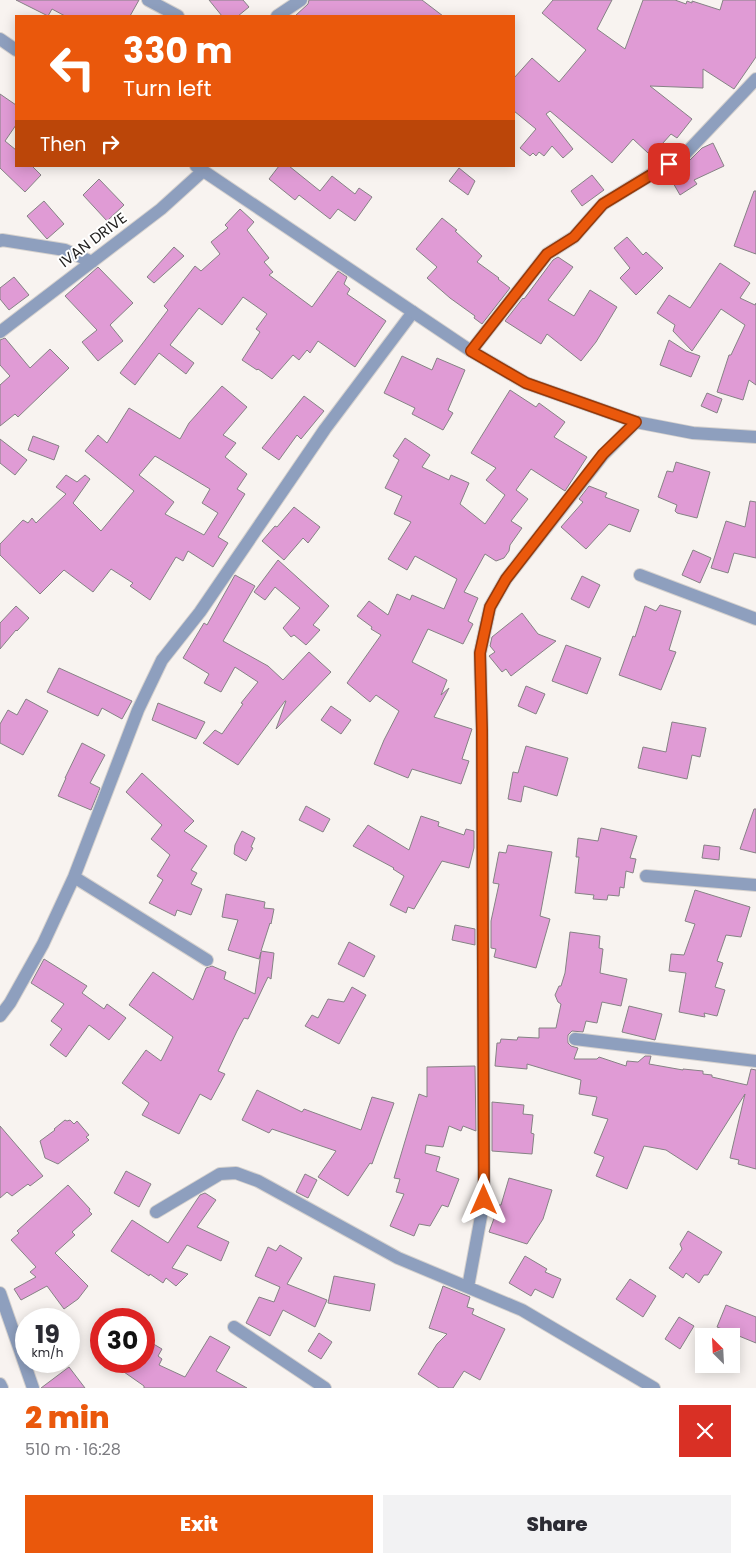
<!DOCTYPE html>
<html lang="en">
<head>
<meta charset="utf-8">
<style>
  body { margin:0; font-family:Poppins,sans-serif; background:#f2f2f3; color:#2b2b33; height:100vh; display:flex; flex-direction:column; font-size:19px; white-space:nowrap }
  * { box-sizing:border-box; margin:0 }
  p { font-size:16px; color:#7c7c81 }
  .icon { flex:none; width:28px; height:28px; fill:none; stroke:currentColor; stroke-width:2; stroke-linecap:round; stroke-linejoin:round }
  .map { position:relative; height:1388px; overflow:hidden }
  .drawer { display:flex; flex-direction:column; background:#fff; flex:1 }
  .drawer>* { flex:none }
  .banner { position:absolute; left:15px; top:15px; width:500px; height:152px; border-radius:0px; box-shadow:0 2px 12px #0003; background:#ea580c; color:#fff; overflow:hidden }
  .needle { width:32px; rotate:336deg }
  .buttons { position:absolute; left:695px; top:1328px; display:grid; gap:10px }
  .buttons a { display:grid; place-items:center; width:45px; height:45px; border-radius:0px; background:#fff; box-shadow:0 2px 12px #0003; font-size:25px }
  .speed { position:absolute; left:15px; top:1308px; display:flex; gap:10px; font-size:25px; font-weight:700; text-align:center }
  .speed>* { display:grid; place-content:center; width:65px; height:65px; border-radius:50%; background:#fff; box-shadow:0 2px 12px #0003; line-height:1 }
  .speed small { font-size:12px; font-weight:400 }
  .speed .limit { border:8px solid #d22; background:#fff; color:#111 }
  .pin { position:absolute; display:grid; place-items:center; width:42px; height:42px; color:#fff; margin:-21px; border-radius:10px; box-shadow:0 2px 8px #0006 }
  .me { position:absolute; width:55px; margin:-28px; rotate:0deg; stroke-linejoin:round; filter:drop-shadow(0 0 4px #0008) }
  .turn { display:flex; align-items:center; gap:18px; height:105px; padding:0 25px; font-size:22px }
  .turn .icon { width:65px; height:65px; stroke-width:2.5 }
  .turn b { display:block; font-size:35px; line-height:42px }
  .then { display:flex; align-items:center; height:48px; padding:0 25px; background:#0003; gap:10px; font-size:19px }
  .round { display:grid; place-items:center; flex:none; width:52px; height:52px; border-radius:0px; background:#f2f2f3 }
  .headline { display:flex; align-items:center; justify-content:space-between; height:85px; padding:0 25px }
  h1 { font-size:30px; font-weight:800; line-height:38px; color:#ea580c }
  .action { display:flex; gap:10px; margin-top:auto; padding:10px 25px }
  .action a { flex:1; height:58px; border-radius:0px; background:#ea580c; color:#fff; font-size:20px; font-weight:800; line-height:58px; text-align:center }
  .action a+a { background:#f2f2f3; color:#2b2b33 }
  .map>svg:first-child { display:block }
  .building { fill:#e09bd5; stroke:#868285; fill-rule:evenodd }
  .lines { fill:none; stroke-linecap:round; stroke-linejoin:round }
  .minor-casing { stroke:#d5d1ce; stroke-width:14 }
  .tertiary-casing { stroke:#d5d1ce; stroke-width:14 }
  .minor { stroke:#8e9fbe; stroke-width:12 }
  .tertiary { stroke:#8e9fbe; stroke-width:12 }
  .route-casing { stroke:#983908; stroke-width:12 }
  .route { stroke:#ea580c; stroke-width:9 }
  .labels { text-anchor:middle; stroke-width:4; stroke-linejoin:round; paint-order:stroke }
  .street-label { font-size:15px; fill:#201e1d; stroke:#fff }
</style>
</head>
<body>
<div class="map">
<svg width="756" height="1388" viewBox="0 0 756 1388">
  <rect width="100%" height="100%" fill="#f8f3f0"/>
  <path class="building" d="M16,0H139L130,16H65L52,9L48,16Z
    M209,0H243L249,7L238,16H222Z
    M309,0H422L443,16H295L308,4Z
    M553,0H612L597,29L625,49L643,0H675L686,4L687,1L692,3V1L720,10L723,0H756V57L734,89L703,69V88L650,86L692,119L677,138L671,134L654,153H648L633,139L612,163L550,111L546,114L573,149L563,158L552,146L544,156L539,152L536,156L533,153L530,156L520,148L536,129L514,111V78L532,58L559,82L586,50L542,13Z
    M0,94L16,105V125L5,141L16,150V166H32L41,175L25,192L0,168Z
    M713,143L724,166L694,180L697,184L680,195L668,174L690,160L702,148Z
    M279,166H289L320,191L332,176L355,194L359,188L372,197L355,221L338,209L330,219L299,195L295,200L269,179Z
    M459,168L475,181L468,195L449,181Z
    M592,175L604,190L582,206L571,191Z
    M99,179L124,205L107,221L83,195Z
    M754,191H756V254L734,246Z
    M44,201L64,224L47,239L27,216Z
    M240,209L254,222L247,230L269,258L264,262L273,272L269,275L312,307L338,271L347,277L344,284L350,289L347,294L386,321L355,367L318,341L310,353L307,350L299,360L293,355L272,379L258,369L257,370L242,360L260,332L256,329L267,314L243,297L222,325L199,308L170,345L194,363L186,374L159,353L135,385L120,373L168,310L164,306L195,266L201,271L220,254L211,242L228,228L225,225Z
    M442,218L457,230L455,231L482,256L477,262L499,278L498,279L510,288L482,324L474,318L475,316L450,298L427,278L437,267L416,249Z
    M627,237L643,255L646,252L663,268L636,295L620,278L630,268L614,248Z
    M174,247L184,256L154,283L147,277Z
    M558,257L573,267L548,300L574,316L590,290L617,307L596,342L581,361L547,334L541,344L505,321L523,298L524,299L553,260Z
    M720,263L750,283L740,298L755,305L756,303V385L749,380L743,400L717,392L729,355H731L745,325L721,309L692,351L673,331L675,325L657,313L669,295L690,308Z
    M98,267L133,303L110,325L123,341L98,361L82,342L97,330L65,296Z
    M14,277L29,295L9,310L0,299V288Z
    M5,338L30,368L50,349L69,368L18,417L15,414L0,426V385L10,376L0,365V340Z
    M669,340L686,351L700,356L691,377L660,365Z
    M402,356L432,370L437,358L465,370L448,410L453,413L443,430L412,414L415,408L384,393Z
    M222,386L247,407L223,435L236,443L225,457L247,474L237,489L245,494L218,537L228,543L213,567L188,551L183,561L176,557L150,600L130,586L133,583L111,569L93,592L64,570L40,594L0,555V544L23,520L28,523L32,518L36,523L66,494L56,487L66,475L77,482L85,475L90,479L73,503L101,531L134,491L85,451L98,435L107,443L129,408L180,439L189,423ZM155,456L210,489L202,503L218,513L204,535L165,514L174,502L139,475Z
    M510,390L536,407L539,403L565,422L554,437L587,457L565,491L531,469L516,490L528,499L511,521L522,528L510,545L509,551L504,558L496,561L485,554L464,592L478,598L468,621L473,624L463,644L428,629L412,662L447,680L441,695L449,688L434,717L472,729L462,759L469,761L461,784L412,769L408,778L374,764L384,740L399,711L376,695L370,702L347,683L381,635L371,629L372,627L357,616L369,601L388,615L397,594L410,600L412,595L444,609L457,579L415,556L407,570L388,559L411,522L394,514L402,496L385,488L399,460L393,456L405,438L430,455L422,467L449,480L451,475L469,483L460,504L485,524L505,495L486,480L496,468L471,453Z
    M707,393L722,399L717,413L701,406Z
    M304,396L324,411L301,439L297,435L279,460L262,448Z
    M33,436L59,446L54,460L28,450Z
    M0,439L27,460L15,475L0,463Z
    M676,462L710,472L697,518L677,513L675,511L677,505L658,497L667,471L673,472Z
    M589,486L607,493L605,497L639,510L630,532L609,524L586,549L561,527L583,502L579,499Z
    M750,501L756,502V558L734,553L728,573L711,568L726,521L745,527Z
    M294,507L320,527L308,543L303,538L284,560L262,541L275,526L277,527Z
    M693,550L711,558L700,583L682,575Z
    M278,560L329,606L313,625L320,630L306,645L294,635L291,637L283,628L300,608L275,587L265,600L254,592Z
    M235,575L255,586L223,641L268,666L283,680L309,652L331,672L276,729L286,701H285L238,765L203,743L215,730L222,734L243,704L241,703L258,682L235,667L221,692L204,683L209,674L183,658L204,623L207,625Z
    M582,576L600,585L589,608L571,599Z
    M660,605L681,611L669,650L676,652L661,690L619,675L633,636L635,637L645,606L656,611Z
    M16,606L29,618L17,631L16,630L0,649V623Z
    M522,613L538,634L556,641L511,676L506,669L502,672L489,656L495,652L490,646L492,637Z
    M566,645L601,658L587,694L552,681Z
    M59,668L132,701L122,719L102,708L98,716L47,692Z
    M526,686L545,694L536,714L518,706Z
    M26,699L48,711L23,755L0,743V724L8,710L17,715Z
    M158,703L205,722L196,739L152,720Z
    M331,706L351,720L341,734L321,720Z
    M672,722L706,728L700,757L692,755L687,779L638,768L643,747L666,752Z
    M82,743L105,755L90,783L100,788L91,810L58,796L66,778H65Z
    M526,746L568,758L557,796L524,786L521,802L508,799L513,772L518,773Z
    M142,773L194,821L184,831L207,846L191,870L197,873L191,884L202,889L191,915L177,910L175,916L149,903L163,880L157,876L170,855L151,839L162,825L126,792Z
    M306,806L330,819L323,832L299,820Z
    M754,809H756V853L740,849Z
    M421,816L439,822L438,826L464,835L466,829L474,831V848L469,868L442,861L414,909L408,907L406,913L390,905L404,876L393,869L394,868L353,846L368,825L409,850Z
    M601,828L637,836L630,858L636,859L633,873L626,871L624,888L620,887L619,896L608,895L607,900L593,899L594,895L575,893L579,857H576L578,838L598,841Z
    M242,831L255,838L251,847L253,848L246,861L234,854L235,845Z
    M508,845L552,852L540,916L550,919L536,968L494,957L496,949L491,948V921L499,884L493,883L499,852L506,853Z
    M704,845L720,847L719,860L702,858Z
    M695,890L750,907L741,937L726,935L717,961L723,963L715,987L725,990L717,1016L704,1013L705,1017L679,1012L686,973L669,971L671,954L684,955L695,924L685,921Z
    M226,894L265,902L264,908L274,909L271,924L270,923L261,951L274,953L271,979L268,977L248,1019L244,1018L237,1031L218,1071L225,1074L211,1100L200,1094L179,1134L142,1115L149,1103L122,1083L146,1050L161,1061L173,1037L129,1005L153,972L193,1000L206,968L212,966L226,972L224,979L255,994L261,952L259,959L228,950L238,920L222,917Z
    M455,925L475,929V945L452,940Z
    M570,932L600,936L599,948L603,949L600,973L627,979L621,1006L602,1002L597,1023L586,1021L583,1032L572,1031L568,1035V1043L571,1046L578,1048L574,1059H597L599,1057L626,1066L627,1061L638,1062L645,1056H651L649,1064L683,1070V1069L703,1071V1074L712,1075V1077L747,1085L751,1069L756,1070V1169L738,1164L739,1160L730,1158L745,1094L697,1170L666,1150L644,1146L627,1189L596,1176L604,1157L594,1153L608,1119L592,1115L597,1097L579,1094L581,1080L527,1064V1069L495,1066L497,1043H500L501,1039L517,1040L518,1037L539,1038V1028H556L561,1004L558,1002L555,995L559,986H561L565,973Z
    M349,942L375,956L364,977L338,964Z
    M44,959L87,986L82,993L104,1009L107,1004L126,1018L109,1040L89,1025L66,1057L50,1045L62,1029L51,1021L64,1004L31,983Z
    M352,987L366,995L339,1044L305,1026L312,1015L318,1018L328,999L344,1002Z
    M629,1006L662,1014L655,1040L622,1032Z
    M475,1066L476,1131L463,1126L461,1131L449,1126L443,1147L426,1145L425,1153L440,1157L436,1171L459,1179L448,1207L442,1205L430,1226L419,1224L414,1236L390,1226L404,1194L396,1192L400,1179L394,1178L419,1094L427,1097V1067Z
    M257,1090L302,1112L304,1109L361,1130L372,1097L394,1103L372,1164L370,1163L348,1196L318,1177L336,1151L272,1129L269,1133L242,1120Z
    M492,1102L524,1105L523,1114L533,1115L531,1133L534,1134L532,1154L492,1151Z
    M65,1120L67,1121L70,1120L74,1124L77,1121L89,1135L86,1137L89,1140L58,1164L45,1158L40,1141L55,1130L54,1129Z
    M0,1126L43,1176L30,1186L28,1184L12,1196L7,1192L0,1198Z
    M126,1171L151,1184L139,1207L114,1193Z
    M305,1174L317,1180L308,1198L296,1192Z
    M509,1178L552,1190L543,1219L527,1244L489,1232L499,1205H501Z
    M68,1185L90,1209L89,1211L92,1214L72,1232L75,1235L55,1253L88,1286L78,1299L64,1309L47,1286L21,1300L14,1289L36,1277L30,1272L36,1267L11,1240L19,1233L17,1231Z
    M205,1193L216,1200L197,1227L229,1242L221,1261L187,1245L172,1268L188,1274L176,1286L166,1278L163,1283L150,1274L149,1276L111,1251L132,1220L168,1243L200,1195Z
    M688,1231L722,1252L708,1275H704L699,1283L686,1273L683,1278L669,1268L682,1249L680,1244Z
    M280,1245L302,1258L287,1284L327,1300L315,1327L283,1310L270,1336L246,1323L259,1297L274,1302L280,1287L255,1276L268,1247L276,1251Z
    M525,1256L547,1269L545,1272L561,1279L553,1298L535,1289L531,1296L509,1283Z
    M334,1276L375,1284L370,1311L328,1303Z
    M630,1279L656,1296L643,1317L616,1299Z
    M443,1286L470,1297L467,1307L474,1309L472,1314L505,1329L480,1380L464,1371L453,1388H439L418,1374L437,1344L447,1334L429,1328Z
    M726,1305L756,1317V1343L717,1327Z
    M679,1317L694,1326L680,1349L665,1339Z
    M319,1333L332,1342L321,1359L308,1351Z
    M210,1336L230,1347L216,1371L247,1388H144V1386L124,1372L131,1361H144V1348L146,1349L150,1342L162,1349L158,1356L162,1359L159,1365L185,1377Z
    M69,1367L85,1388H41Z"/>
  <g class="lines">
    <g class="minor-casing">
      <path id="minor" d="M148,0L178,16
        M277,16L301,0
        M0,241L2,240L65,250L92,262
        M0,332L161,209L203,171
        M471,351L547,254L574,237L603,204L686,153L756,79
        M640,575L756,619
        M646,876L756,885
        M74,877L207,960
        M0,1016L10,1003L43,944L74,877L138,710L162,660L200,612L325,429L413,312
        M575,1039L756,1061
        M156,1212L220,1174L236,1173L258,1181L398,1258L522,1310L654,1388
        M468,1287L484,1200L482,730L480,653L490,607L506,579L603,455L636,422
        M0,1293L33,1388
        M234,1327L325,1388
        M0,1384L2,1388"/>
    </g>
    <g class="tertiary-casing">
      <path id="tertiary" d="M0,39L16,50
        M196,166L471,351L526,383L636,422L693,433L756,437"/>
    </g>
    <use href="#minor" class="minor"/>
    <use href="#tertiary" class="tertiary"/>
  </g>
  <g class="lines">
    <g class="route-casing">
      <path id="route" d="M484,1200L482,730L480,653L490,607L506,579L603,454L636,422L526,383L471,351L547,254L574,237L603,204L669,164"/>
    </g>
    <use href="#route" class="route"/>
  </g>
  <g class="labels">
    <g class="street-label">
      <text transform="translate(93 240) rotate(-37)" y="5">IVAN DRIVE</text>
    </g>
  </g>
</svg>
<div class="buttons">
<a><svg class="needle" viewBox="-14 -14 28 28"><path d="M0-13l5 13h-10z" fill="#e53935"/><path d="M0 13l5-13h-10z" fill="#7c7c81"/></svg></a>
</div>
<div class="speed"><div>19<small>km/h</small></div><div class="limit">30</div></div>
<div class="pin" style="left:669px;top:164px;background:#d93025"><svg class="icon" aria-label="arrive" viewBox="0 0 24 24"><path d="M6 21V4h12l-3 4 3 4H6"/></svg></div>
<svg class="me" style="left:484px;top:1200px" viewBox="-20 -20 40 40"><path d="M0-17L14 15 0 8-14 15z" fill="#ea580c" stroke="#fff" stroke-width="4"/></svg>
<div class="banner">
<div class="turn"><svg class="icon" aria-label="left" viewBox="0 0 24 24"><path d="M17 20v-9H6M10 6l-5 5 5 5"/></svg><div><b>330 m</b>Turn left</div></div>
<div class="then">Then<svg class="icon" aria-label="right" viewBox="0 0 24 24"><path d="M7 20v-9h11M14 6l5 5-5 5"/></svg></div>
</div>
</div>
<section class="drawer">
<div class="headline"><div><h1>2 min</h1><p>510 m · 16:28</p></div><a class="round" style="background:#d93025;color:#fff"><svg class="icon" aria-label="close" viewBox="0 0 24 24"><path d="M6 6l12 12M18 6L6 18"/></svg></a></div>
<div class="action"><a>Exit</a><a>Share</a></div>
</section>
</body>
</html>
